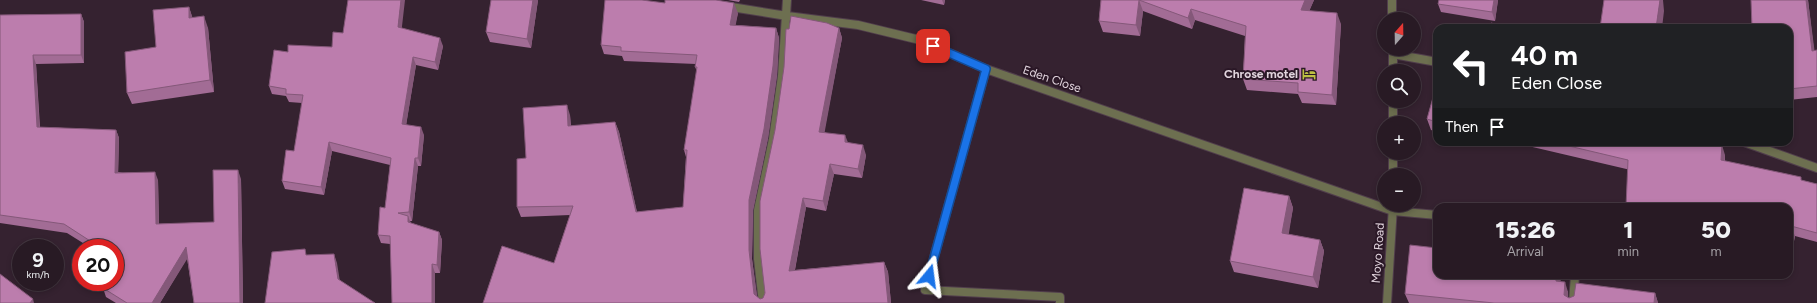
<!DOCTYPE html>
<html lang="en">
<head>
<meta charset="utf-8">
<style>
  body { margin:0; font-family:Figtree,sans-serif; background:#30232c; color:#f1f3f6; height:100vh; display:flex; flex-direction:column; font-size:15px; white-space:nowrap }
  * { box-sizing:border-box; margin:0 }
  p { font-size:13px; color:#a5a1a6 }
  .icon { flex:none; width:22px; height:22px; fill:none; stroke:currentColor; stroke-width:2; stroke-linecap:round; stroke-linejoin:round }
  .map { position:relative; flex:1; overflow:hidden }
  .panel { position:absolute; left:1433px; top:203px; width:360px; height:76px; display:flex; flex-direction:column; background:#281a24; border-radius:12px; box-shadow:0 2px 6px #0003,0 0 0 1px #443841 }
  .panel>* { flex:none }
  .guide { position:absolute; left:1433px; top:24px; width:360px; height:122px; border-radius:12px; box-shadow:0 2px 6px #0003,0 0 0 1px #443841; background:#202124; color:#fff; overflow:hidden }
  .needle { width:26px; rotate:20deg }
  .tools { position:absolute; left:1377px; top:12px; display:grid; gap:8px }
  .tools a { display:grid; place-items:center; width:44px; height:44px; border-radius:50%; background:#281a24; box-shadow:0 2px 6px #0003,0 0 0 1px #443841; font-size:20px }
  .speed { position:absolute; left:12px; top:239px; display:flex; gap:8px; font-size:20px; font-weight:700; text-align:center }
  .speed>* { display:grid; place-content:center; width:52px; height:52px; border-radius:50%; background:#281a24; box-shadow:0 2px 6px #0003,0 0 0 1px #443841; line-height:1 }
  .speed small { font-size:10px; font-weight:400 }
  .speed .limit { border:6px solid #d22; background:#fff; color:#111 }
  .pin { position:absolute; display:grid; place-items:center; width:34px; height:34px; color:#fff; margin:-17px; border-radius:8px; box-shadow:0 2px 6px #0006 }
  .me { position:absolute; width:44px; margin:-22px; rotate:16deg; stroke-linejoin:round; filter:drop-shadow(0 0 3px #0008) }
  .turn { display:flex; align-items:center; gap:14px; height:84px; padding:0 12px; font-size:18px }
  .turn .icon { width:52px; height:52px; stroke-width:2.5 }
  .turn b { display:block; font-size:28px; line-height:34px }
  .then { display:flex; align-items:center; height:38px; padding:0 12px; background:#0003; gap:8px; font-size:15px }
  .eta { display:flex; justify-content:space-evenly; align-items:center; height:68px; text-align:center }
  .eta b { font-size:24px; font-weight:800; line-height:28px }
  .map>svg:first-child { display:block }
  .lines { fill:none; stroke-linecap:round; stroke-linejoin:round }
  .service-casing { stroke:#513e4c; stroke-width:10 }
  .minor-casing { stroke:#513e4c; stroke-width:10 }
  .service { stroke:#6d6f50; stroke-width:8 }
  .minor { stroke:#6d6f50; stroke-width:8 }
  .wall { fill:#a26c95 }
  .shaded-wall { fill:#845879 }
  .building { fill:#bc7dad; stroke:#845879 }
  .route-casing { stroke:#114b97; stroke-width:10 }
  .route { stroke:#1a73e8; stroke-width:7 }
  .labels { text-anchor:middle; stroke-width:4; stroke-linejoin:round; paint-order:stroke }
  .poi-label { font-size:12px; font-weight:bold; fill:#e1d4dd; stroke:#2b1827; text-anchor:end }
  .street-label { font-size:12px; fill:#e1d4dd; stroke:#2b1827 }
</style>
</head>
<body>
<div class="map">
<svg width="1817" height="303" viewBox="0 0 1817 303">
  <rect width="100%" height="100%" fill="#352230"/>
  <g class="lines">
    <g class="service-casing">
      <path id="service" d="M986,69L925,290L1060,297V303
        M1393,211L1437,215
        M1573,303L1575,275"/>
    </g>
    <g class="minor-casing">
      <path id="minor" d="M1392,0V19
        M725,6L787,16L858,25L920,40L986,69L1393,211
        M1393,50V71
        M1393,54L1437,62
        M1393,101V123
        M1744,142L1817,168
        M1393,153V175
        M763,303L758,259V210L773,139L782,76L787,0
        M1387,303L1393,206"/>
    </g>
    <use href="#service" class="service"/>
    <use href="#minor" class="minor"/>
  </g>
  <path class="wall" d="M538,0L531,48L490,42L486,32Z
    M728,0H740L739,2Z
    M921,0H945L944,5Z
    M1101,0H1314L1309,11L1341,24L1336,105L1302,103L1298,94L1247,90L1243,79L1245,36L1195,20L1192,29L1143,11L1140,36L1103,32L1099,21Z
    M1439,0H1498L1495,21L1441,12L1438,4Z
    M1808,0L1814,51L1817,50V97L1789,100V28Z
    M189,7L192,17L208,28L214,92L132,104L127,93L156,47Z
    M738,13L735,25L776,28L779,38L777,75L768,138L753,210L752,259L757,297L760,299L763,298L765,293L839,28L842,38L824,132L848,143L866,155L862,178L834,174L826,211L806,207L795,270L884,262L888,272L891,303H483L554,263L570,215L521,217L517,207L526,158L570,115L571,126L615,122L619,132L637,212L683,207L686,157L684,150L697,71L695,67L696,64L624,61L622,56L604,54L601,45Z
    M81,14L84,22V63L36,64L40,127L116,130L119,138L118,172L158,180L159,224L214,222L241,179L243,303H194L187,258L160,303H116L106,297L103,288L117,264L115,263V248H91L67,233L0,223V15Z
    M402,28L443,46L438,70L416,65L406,125L424,135L421,166H418L412,221H410L411,223L439,232L442,240L440,273H435L390,244L381,243L378,235L385,208L390,165L332,151L324,195L285,189L282,181L294,151L302,103L289,102L286,96L272,94L269,86L288,52L332,47L343,33Z
    M1437,83V132L1431,130L1427,119Z
    M1476,142H1489L1488,145Z
    M1511,142H1680L1725,155V161L1817,184V242L1795,236L1794,241L1789,240V207Z
    M1289,196L1293,208L1288,234L1320,240L1324,251L1318,288L1234,272L1230,261Z
    M1437,275H1561L1560,281L1568,292V298L1655,293L1658,303H1409L1405,294Z"/>
  <path class="shaded-wall" d="M401,0H405L401,35L398,27Z
    M533,0H538L531,48L527,39Z
    M942,0H945L944,5Z
    M1139,0L1143,11L1140,36L1136,25Z
    M1305,0H1314L1305,21L1301,10Z
    M1494,0H1498L1495,21L1492,12Z
    M1660,0H1663L1664,11L1662,28H1656Z
    M1806,0H1808L1816,62L1812,51Z
    M734,3L738,13L734,34L730,25Z
    M189,7L193,19L189,18Z
    M1191,9L1195,20L1192,29L1188,18Z
    M1337,13L1341,24L1336,105L1332,95Z
    M81,14L84,22V63L81,55Z
    M204,16L208,28L214,92L210,80Z
    M776,28L779,38L777,75L768,138L753,210L752,259L758,303L754,294L749,250V200Z
    M839,28L842,38L823,141L819,132Z
    M440,38L443,46L438,70L435,62Z
    M33,55L36,64L40,136L37,127Z
    M413,57L416,65L405,132L402,124Z
    M567,105L570,115L571,136L568,126Z
    M615,122L619,132L639,222L636,212Z
    M421,127L424,135L421,166L418,158Z
    M116,130L119,138L118,181L115,173Z
    M845,135L849,145L845,142Z
    M329,142L332,151L324,195L321,187Z
    M863,145L866,155L862,178L858,169Z
    M1722,145L1725,155L1724,171L1721,160Z
    M415,158L418,166L412,221L409,212Z
    M830,164L834,174L826,211L823,201Z
    M238,170L241,179L243,303H240Z
    M155,172L158,180L159,232L156,224Z
    M1289,196L1293,208L1287,245L1282,233Z
    M803,198L806,207L793,280L789,271Z
    M408,216L411,224L408,222Z
    M1791,226L1795,236L1794,241L1790,230Z
    M439,232L442,240L440,273L437,265Z
    M1320,240L1324,251L1318,288L1313,277Z
    M186,247L189,256L160,303H152Z
    M334,254L337,263L341,288L338,279Z
    M884,262L888,272L891,303H888Z
    M432,264L435,273V303H432Z
    M1556,275H1561L1560,291L1556,281Z
    M1565,282L1568,292V303L1564,295Z
    M1655,293L1658,303H1654Z
    M33,299L34,303H30Z"/>
  <path class="building" d="M348,0H401L398,27L440,38L435,62L413,57L402,124L421,127L418,158H415L409,212L398,213L408,216V222L439,232L437,265L432,264V303H392L390,236L378,235L380,207L385,208L391,158L329,142L321,187L282,181L286,150L294,151L303,95L286,94V89L269,86L274,50L288,52V45L332,47L333,32L343,33Z
    M491,0H533L527,39L486,32Z
    M605,0H642L665,3V0H716L734,3L730,25L776,28L773,66L764,129L749,200V250L754,294L760,299L763,298L765,293L760,249V201L775,130L784,67L786,29H789L791,16L827,23L839,28L819,132L845,135V142L863,145L858,169L830,164L823,201L803,198L789,271L884,262L888,303H483L502,246L554,263L573,206L517,207V159L526,158L523,108L567,105L568,126L615,122L636,212L683,207L687,150H684L697,67H695L697,55L621,51V47L601,45Z
    M1101,0H1305L1301,10L1337,13L1332,95L1298,92V83L1243,79L1246,26L1191,9L1188,18L1139,0L1136,25L1099,21Z
    M1439,0H1494L1492,12L1438,4Z
    M1604,0H1660L1656,28H1600Z
    M1751,0H1806L1812,51L1817,50V86L1789,89V28H1752Z
    M189,7V18L204,16L210,80L127,93L125,52L156,47L153,10Z
    M81,14V55H33L37,127L116,130L115,173L155,172L156,224L214,222L213,170H238L240,303H194L186,247L152,303H127L103,288L107,282H115V267L119,260L115,257V248H101L64,224L0,215V15Z
    M1491,23L1510,28H1490Z
    M1437,83V122L1427,119Z
    M1552,142H1680L1722,145L1721,160L1801,177V180L1817,184V233L1791,226L1790,230H1789V207H1626L1628,160Z
    M1244,188L1289,196L1282,233L1320,240L1313,277L1230,261Z
    M1410,245L1437,248V275H1556V281L1565,282L1564,295L1569,298L1574,296L1576,283L1655,293L1654,303H1494L1405,294Z
    M305,249L306,255L334,254L338,279L375,303H265L272,252Z
    M0,274L33,299L30,303H0Z"/>
  <g class="lines">
    <g class="route-casing">
      <path id="route" d="M929,276L986,69L933,46"/>
    </g>
    <use href="#route" class="route"/>
  </g>
  <defs>
    <g id="hotel-bare" transform="scale(1.08)"><path d="M-6-4.5h1.5V1H6V5H4.5V3h-9V5H-6ZM-4 0a1.8 1.8 0 1 1 3.6 0ZM.5 0V-2.5h3Q6-2.5 6 0Z" fill="#bdbf43" stroke="#2b1827" stroke-width="2.5" paint-order="stroke"/></g>
  </defs>
  <g fill-rule="evenodd">
    <use href="#hotel-bare" x="1309" y="74"/>
  </g>
  <g class="labels">
    <g class="poi-label">
      <text x="1298" y="78">Chrose motel</text>
    </g>
    <g class="street-label">
      <text transform="translate(1052 79) rotate(19)" y="4">Eden Close</text>
      <text transform="translate(1378 253) rotate(-86)" y="4">Moyo Road</text>
    </g>
  </g>
</svg>
<div class="tools">
<a><svg class="needle" viewBox="-14 -14 28 28"><path d="M0-13l5 13h-10z" fill="#e53935"/><path d="M0 13l5-13h-10z" fill="#a5a1a6"/></svg></a>
<a><svg class="icon" aria-label="search" viewBox="0 0 24 24"><circle cx="10" cy="10" r="6"/><path d="M15 15l6 6"/></svg></a>
<a>+</a>
<a>−</a>
</div>
<div class="speed"><div>9<small>km/h</small></div><div class="limit">20</div></div>
<div class="pin" style="left:933px;top:46px;background:#d93025"><svg class="icon" aria-label="arrive" viewBox="0 0 24 24"><path d="M6 21V4h12l-3 4 3 4H6"/></svg></div>
<svg class="me" style="left:929px;top:276px" viewBox="-20 -20 40 40"><path d="M0-17L14 15 0 8-14 15z" fill="#1a73e8" stroke="#fff" stroke-width="4"/></svg>
<div class="guide">
<div class="turn"><svg class="icon" aria-label="left" viewBox="0 0 24 24"><path d="M17 20v-9H6M10 6l-5 5 5 5"/></svg><div><b>40 m</b>Eden Close</div></div>
<div class="then">Then<svg class="icon" aria-label="arrive" viewBox="0 0 24 24"><path d="M6 21V4h12l-3 4 3 4H6"/></svg></div>
</div>
<section class="panel">
<div class="eta">
<div><b>15:26</b><p>Arrival</p></div>
<div><b>1</b><p>min</p></div>
<div><b>50</b><p>m</p></div>
</div>
</section>
</div>
</body>
</html>
